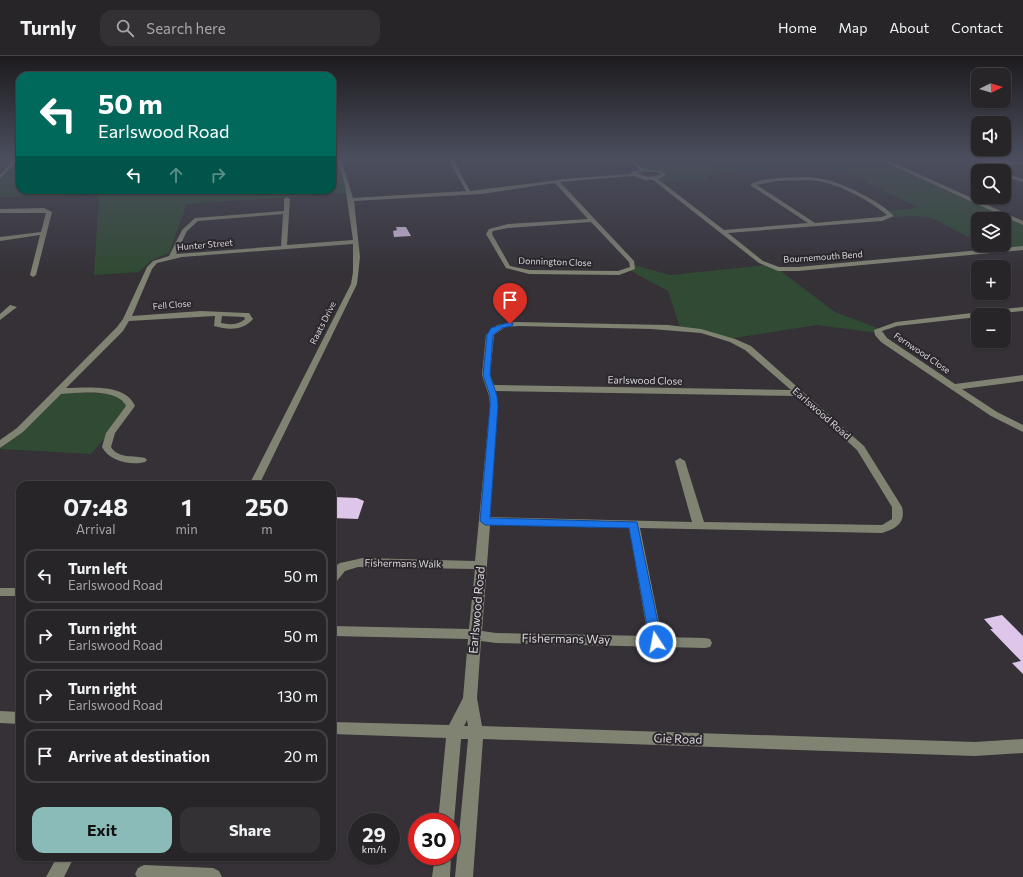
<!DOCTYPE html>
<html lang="en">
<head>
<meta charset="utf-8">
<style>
  body { margin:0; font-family:Commissioner,sans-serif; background:#343135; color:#f1f3f6; height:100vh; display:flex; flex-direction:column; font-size:15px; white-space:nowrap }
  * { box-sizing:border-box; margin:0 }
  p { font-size:13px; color:#a5a5a8 }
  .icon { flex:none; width:22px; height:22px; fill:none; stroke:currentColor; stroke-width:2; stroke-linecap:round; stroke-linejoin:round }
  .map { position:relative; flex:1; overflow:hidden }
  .sheet { position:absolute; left:16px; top:425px; width:320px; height:380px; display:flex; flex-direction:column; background:#282529; border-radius:12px; box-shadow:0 1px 3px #0004,0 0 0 1px #444246 }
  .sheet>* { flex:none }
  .top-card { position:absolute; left:16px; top:16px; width:320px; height:122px; border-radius:12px; box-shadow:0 1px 3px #0004,0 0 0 1px #444246; background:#00695c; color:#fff; overflow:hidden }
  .needle { width:26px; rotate:85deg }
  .tools { position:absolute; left:971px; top:12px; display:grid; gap:8px }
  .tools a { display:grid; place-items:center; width:40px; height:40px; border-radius:8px; background:#282529; box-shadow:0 1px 3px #0004,0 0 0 1px #444246; font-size:20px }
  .speed { position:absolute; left:348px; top:757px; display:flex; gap:8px; font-size:20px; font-weight:700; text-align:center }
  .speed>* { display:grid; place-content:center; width:52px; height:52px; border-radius:50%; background:#282529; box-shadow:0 1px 3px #0004,0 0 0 1px #444246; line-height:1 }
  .speed small { font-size:10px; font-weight:400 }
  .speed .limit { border:6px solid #d22; background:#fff; color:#111 }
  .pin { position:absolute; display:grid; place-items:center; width:34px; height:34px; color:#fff; margin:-41px -17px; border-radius:50% 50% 50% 0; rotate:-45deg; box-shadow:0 0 4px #0007 }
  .pin .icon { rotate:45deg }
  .me { position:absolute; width:44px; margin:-22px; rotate:349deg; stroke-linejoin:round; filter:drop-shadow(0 0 3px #0008) }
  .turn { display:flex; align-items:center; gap:14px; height:84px; padding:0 16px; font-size:18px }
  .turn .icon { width:52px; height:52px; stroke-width:2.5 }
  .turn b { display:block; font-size:28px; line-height:34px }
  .lanes { display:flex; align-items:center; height:38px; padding:0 16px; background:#0003; justify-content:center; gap:20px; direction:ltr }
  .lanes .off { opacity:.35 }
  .eta { display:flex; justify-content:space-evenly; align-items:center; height:68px; text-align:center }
  .eta b { font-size:24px; font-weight:700; line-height:28px }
  .primary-button { display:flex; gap:8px; margin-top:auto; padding:8px 16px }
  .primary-button a { flex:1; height:46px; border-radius:12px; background:#8bbbb9; color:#111; font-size:16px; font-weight:700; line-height:46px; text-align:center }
  .primary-button a+a { background:#343135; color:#f1f3f6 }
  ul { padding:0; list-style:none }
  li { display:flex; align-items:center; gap:12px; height:54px; margin:0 8px 6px; padding:0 8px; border:2px solid #444246; border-radius:12px }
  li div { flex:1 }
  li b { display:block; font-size:15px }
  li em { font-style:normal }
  header { display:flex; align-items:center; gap:24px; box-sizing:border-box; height:56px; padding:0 20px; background:#282529; border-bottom:1px solid #444246 }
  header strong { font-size:19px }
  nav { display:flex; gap:22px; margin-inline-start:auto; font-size:14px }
  .search { width:280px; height:36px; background:#343135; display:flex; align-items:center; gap:10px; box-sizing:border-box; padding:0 14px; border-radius:12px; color:#a5a5a8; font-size:15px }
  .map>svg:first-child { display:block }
  .green { fill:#304a33 }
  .building { fill:#ddc6ea }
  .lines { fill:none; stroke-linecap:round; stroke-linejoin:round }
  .minor { fill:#818372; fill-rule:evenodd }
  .route { fill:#1a73e8; stroke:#114b97 }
  .labels { text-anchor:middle; stroke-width:4; stroke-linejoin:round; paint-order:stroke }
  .far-street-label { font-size:9px; fill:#d9d6da; stroke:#2b272d }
  .street-label { font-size:10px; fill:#d9d6da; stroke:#2b272d }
  .near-street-label { font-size:12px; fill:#d9d6da; stroke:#2b272d }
</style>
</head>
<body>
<header>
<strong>Turnly</strong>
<div class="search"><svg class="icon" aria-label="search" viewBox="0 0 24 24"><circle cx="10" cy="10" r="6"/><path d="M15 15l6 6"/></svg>Search here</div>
<nav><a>Home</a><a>Map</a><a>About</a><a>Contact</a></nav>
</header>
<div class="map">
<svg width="1023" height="821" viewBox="0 0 1023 821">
  <rect width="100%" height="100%" fill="#353137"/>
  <path class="green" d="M719,103H880L1023,167V192L995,195L984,189H1004V163H978V186L932,162L917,160L890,161L885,155L919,152L846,116L814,110L712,117L706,124L659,126L654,123L664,119C656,113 646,116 639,110L716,105Z
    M20,107V134H332V108H342L347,137L187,148L169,197L152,204L139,216L94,219L99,141L92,139L0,141V124Z
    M634,209L670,219L766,209L778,213L835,256L880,273L878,277L817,269L728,283L680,271L668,235L629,214Z
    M59,336L113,338L127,344L130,353L91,398L0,393Z"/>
  <path class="building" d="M396,171H406L411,180L394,181L393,175L397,174Z
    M335,441L357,442L364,445L358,463L332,462V443Z
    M1002,559L1023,580V618L1012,607L1021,605L990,573H993L984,563Z"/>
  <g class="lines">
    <path class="minor" d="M14,103H19L0,123V119Z
      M337,103H341L353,142L466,135L448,103H453L470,135L574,122L631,118V116L640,114L628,103C636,103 638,110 645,113C654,116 659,112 666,119L658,123L724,174L808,167L750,129C758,123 771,123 780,122C794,121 809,120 823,123C843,127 880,145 894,160L882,165L728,177L763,205L779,211H798L1023,190V194L798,215H778L759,207L653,124H644L634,120L560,126L634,205L635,213L619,219L529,218L506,212L486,178L489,173L508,168L588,163L555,127L481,138L354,145L360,201L357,228L259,429H249L351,228L353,216V188L182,201L157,207L152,213L132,260L201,255L246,257H249L253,263C243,275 228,274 214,270L215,260L129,265L123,275L66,332C88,332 125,327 135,350L115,377L111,391C118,403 134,399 145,402L147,404L145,406C131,410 109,405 102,391L106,377L126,350C118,332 78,337 61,338L23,376L0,392V384L17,372L117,271L123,263L147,211L153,205L169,200L182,174L195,162L284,155V143L287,141L290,143L287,189L353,184L345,129ZM643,115L658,116L661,119L648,121L637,117ZM809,124C834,125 868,143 887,159L881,161L815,167L757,129L776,125ZM283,158L281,190L176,198L187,175L198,165ZM591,166L629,206L630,211L618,215L529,214L510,210L492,178L493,175L508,172ZM222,260L244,261L245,263C238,269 230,269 221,267Z
      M878,103H885L1023,165V169Z
      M992,105L1023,106V108L988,109L999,115C992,115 987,114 983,108Z
      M1004,117L1023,123V126L1004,120Z
      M44,152L52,156L36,219L33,221L30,219L40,179L0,185V181L41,176L46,157H0V153Z
      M10,249L17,251L0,264V258Z
      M1023,251V255L978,259V261L897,270L882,275L887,282L955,328L1023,319V325L962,333L997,356L1023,369V376L991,360L881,286L875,279L874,274L896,266Z
      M515,266L668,269L701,273L735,283L751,290L864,390L902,451C906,467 896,473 882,477L640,472L662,581L705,582L710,583L712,587L710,591L705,592L496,587L481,585L477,642L482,670L975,686L1023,683V697L975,700L483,683L473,821H455L468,683H461L454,766L451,772V766H438L446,682L332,678V666L449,669L463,642L468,583L332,580V570L469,573L475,513L358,511L345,515L336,526L332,527V512L340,507L363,502L475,505L490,350L489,340L482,319L486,279L497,269ZM519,270L651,273L701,277L730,286L745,294L791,334L494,329L490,319L494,279L505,271ZM496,335L797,340L857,394L892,451V463L882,469L704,466L685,405L680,402L675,405L692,466L490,461L498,350ZM490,469L629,472L648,580L496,577L482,575ZM467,664L468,670H464Z
      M0,532H20V540H0Z
      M0,655L20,656V668L0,667Z
      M451,799V800L450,821H432L435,800Z
      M57,801H74L64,821H46Z
      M144,809L213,812L219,815L222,821H137L135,818L138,812Z"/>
  </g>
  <linearGradient id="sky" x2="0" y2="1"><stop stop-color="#1d1b1e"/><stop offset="0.47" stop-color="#4b4e5e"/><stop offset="1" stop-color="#4b4e5e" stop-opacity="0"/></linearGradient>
  <rect width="1023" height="218" fill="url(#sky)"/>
  <path class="route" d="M510,266L513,268L512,270L502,272L493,279L490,319L497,340L498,350L490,462L637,466L662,586L661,589H652L650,586L629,472L485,469L480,465L490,350V340L483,319L487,279L491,272Z"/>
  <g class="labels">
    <g class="far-street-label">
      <text transform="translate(205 189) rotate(-5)" y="3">Hunter Street</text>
      <text transform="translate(823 201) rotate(-4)" y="3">Bournemouth Bend</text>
      <text transform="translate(555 206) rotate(2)" y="3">Donnington Close</text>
      <text transform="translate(172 249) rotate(-5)" y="3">Fell Close</text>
      <text transform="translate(323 267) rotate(-63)" y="3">Raats Drive</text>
      <text transform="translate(922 297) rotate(34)" y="3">Fernwood Close</text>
    </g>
    <g class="street-label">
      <text transform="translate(645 324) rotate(1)" y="4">Earlswood Close</text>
      <text transform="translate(822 357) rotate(41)" y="4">Earlswood Road</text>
      <text transform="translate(403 507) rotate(1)" y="4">Fishermans Walk</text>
    </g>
    <g class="near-street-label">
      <text transform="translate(477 554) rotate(-85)" y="4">Earlswood Road</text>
      <text transform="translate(566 583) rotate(1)" y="4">Fishermans Way</text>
      <text transform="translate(678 683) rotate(2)" y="4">Gie Road</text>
    </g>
  </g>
</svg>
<div class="tools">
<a><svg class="needle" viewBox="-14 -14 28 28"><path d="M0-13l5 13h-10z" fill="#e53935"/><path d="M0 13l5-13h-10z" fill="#a5a5a8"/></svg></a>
<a><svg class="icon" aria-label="sound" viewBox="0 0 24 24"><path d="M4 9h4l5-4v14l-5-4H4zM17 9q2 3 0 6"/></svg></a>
<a><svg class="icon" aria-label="search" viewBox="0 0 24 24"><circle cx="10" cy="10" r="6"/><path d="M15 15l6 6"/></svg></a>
<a><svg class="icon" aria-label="layers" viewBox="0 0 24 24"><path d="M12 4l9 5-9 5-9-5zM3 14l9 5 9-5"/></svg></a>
<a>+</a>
<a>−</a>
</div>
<div class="speed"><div>29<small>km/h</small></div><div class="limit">30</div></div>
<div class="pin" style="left:510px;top:268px;background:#d93025"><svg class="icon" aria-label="arrive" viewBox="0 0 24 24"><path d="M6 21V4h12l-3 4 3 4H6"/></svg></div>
<svg class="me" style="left:656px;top:586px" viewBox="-20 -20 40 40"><circle r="17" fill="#1a73e8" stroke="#fff" stroke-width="3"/><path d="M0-11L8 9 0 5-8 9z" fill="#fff"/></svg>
<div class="top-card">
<div class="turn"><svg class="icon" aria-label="left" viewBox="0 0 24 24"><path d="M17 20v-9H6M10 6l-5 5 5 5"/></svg><div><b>50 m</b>Earlswood Road</div></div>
<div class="lanes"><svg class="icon" aria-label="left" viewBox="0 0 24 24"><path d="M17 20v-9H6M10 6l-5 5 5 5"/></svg><svg class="icon off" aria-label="ahead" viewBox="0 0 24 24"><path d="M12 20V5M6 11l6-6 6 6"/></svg><svg class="icon off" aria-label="right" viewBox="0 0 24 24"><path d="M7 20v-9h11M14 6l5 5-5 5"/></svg></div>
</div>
<section class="sheet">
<div class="eta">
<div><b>07:48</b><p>Arrival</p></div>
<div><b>1</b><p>min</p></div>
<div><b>250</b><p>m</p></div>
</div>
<ul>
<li><svg class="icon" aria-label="left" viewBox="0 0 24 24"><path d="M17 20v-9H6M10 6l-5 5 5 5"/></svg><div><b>Turn left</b><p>Earlswood Road</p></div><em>50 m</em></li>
<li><svg class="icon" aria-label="right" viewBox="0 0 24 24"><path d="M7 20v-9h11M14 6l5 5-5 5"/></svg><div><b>Turn right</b><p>Earlswood Road</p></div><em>50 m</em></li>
<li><svg class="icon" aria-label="right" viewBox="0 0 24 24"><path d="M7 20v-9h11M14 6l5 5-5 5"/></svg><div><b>Turn right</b><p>Earlswood Road</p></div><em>130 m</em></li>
<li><svg class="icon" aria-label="arrive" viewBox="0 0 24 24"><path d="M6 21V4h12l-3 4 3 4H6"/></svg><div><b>Arrive at destination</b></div><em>20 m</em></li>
</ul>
<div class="primary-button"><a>Exit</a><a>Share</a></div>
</section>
</div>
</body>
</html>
